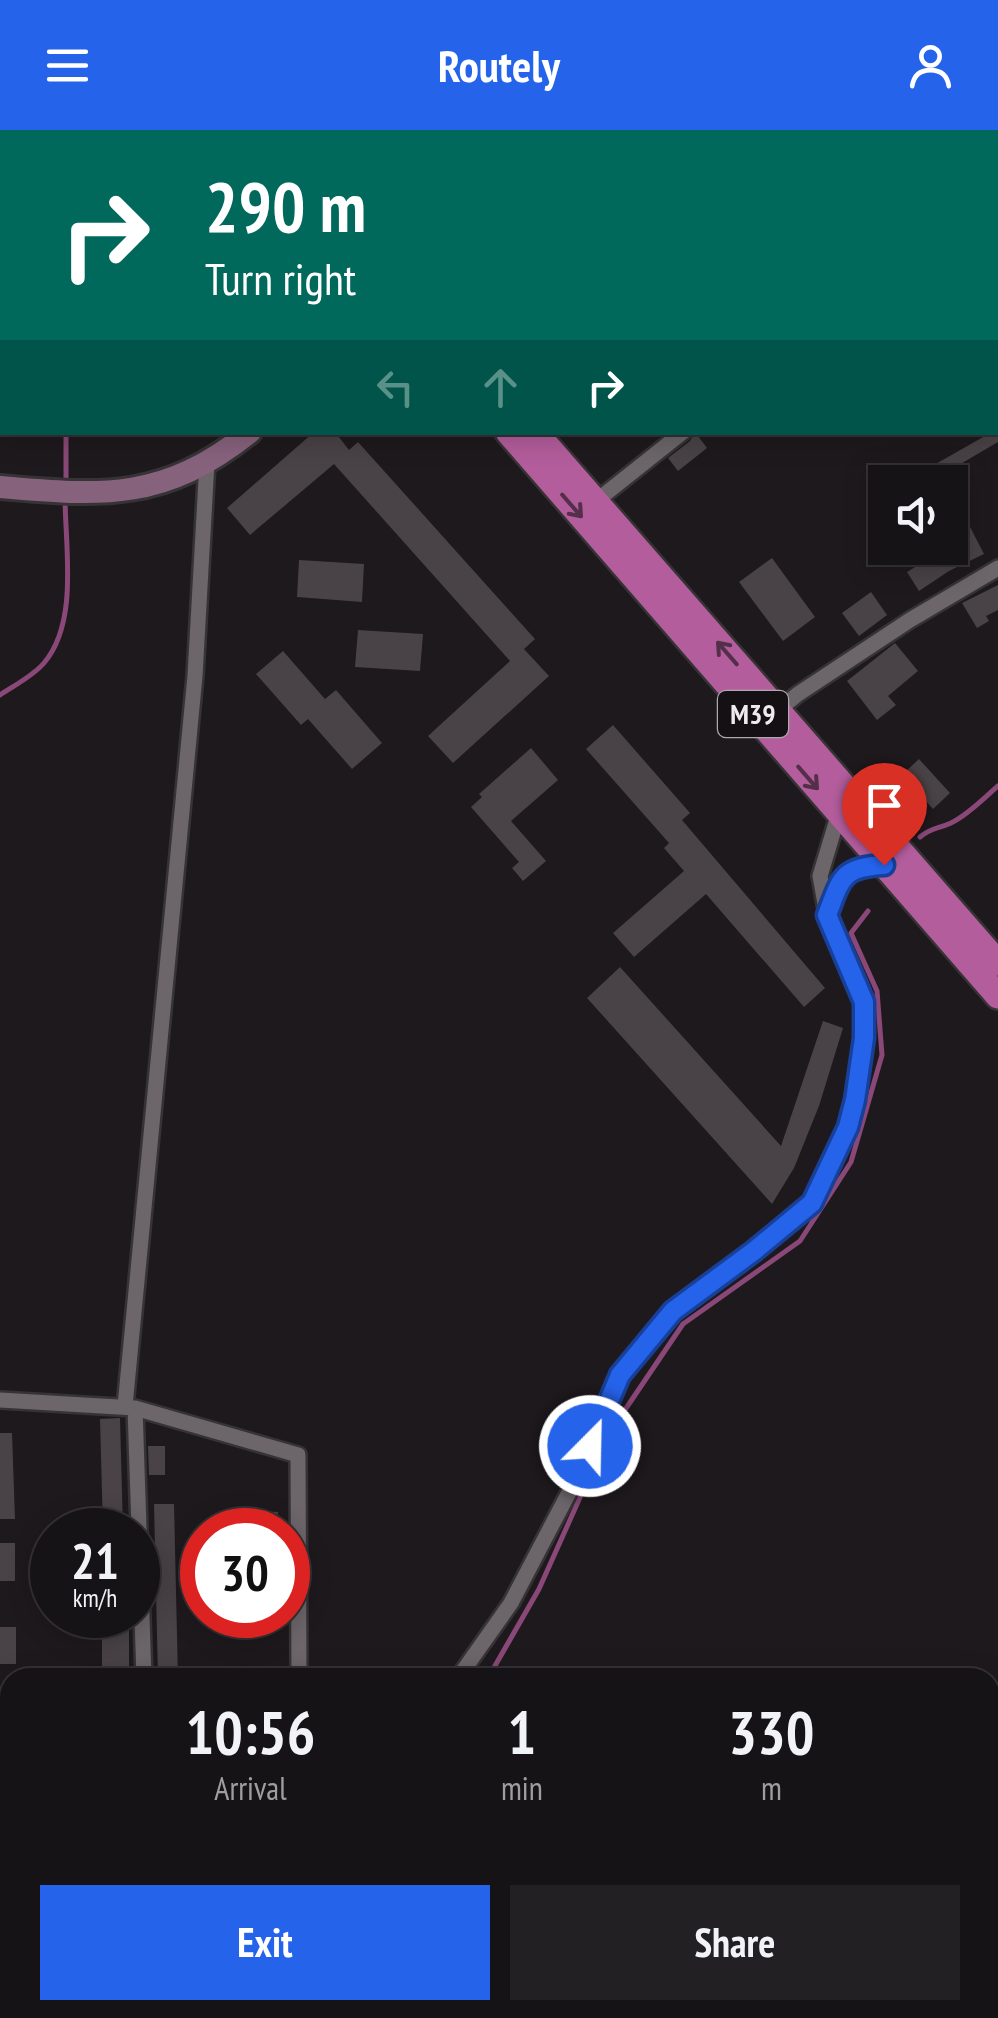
<!DOCTYPE html>
<html lang="en">
<head>
<meta charset="utf-8">
<style>
  body { margin:0; font-family:"PT Sans Narrow",sans-serif; background:#232023; color:#f1f3f6; height:100vh; display:flex; flex-direction:column; font-size:38px; white-space:nowrap }
  * { box-sizing:border-box; margin:0 }
  p { font-size:32px; color:#9e9ea1 }
  .icon { flex:none; width:55px; height:55px; fill:none; stroke:currentColor; stroke-width:2; stroke-linecap:round; stroke-linejoin:round }
  .map { position:relative; flex:1; overflow:hidden }
  .details { position:absolute; left:0px; top:1538px; width:1000px; height:352px; display:flex; flex-direction:column; background:#161316; border-radius:30px 30px 0 0; box-shadow:0 5px 25px #0003,0 0 0 2px #353235 }
  .details>* { flex:none }
  .banner { position:absolute; left:0px; top:0px; width:1000px; height:305px; box-shadow:0 5px 25px #0003,0 0 0 2px #353235; background:#00695c; color:#fff; overflow:hidden }
  .controls { position:absolute; left:868px; top:335px; display:grid; gap:20px }
  .controls a { display:grid; place-items:center; width:100px; height:100px; border-radius:0px; background:#161316; box-shadow:0 5px 25px #0003,0 0 0 2px #353235; font-size:50px }
  .speed { position:absolute; left:30px; top:1378px; display:flex; gap:20px; font-size:50px; font-weight:700; text-align:center }
  .speed>* { display:grid; place-content:center; width:130px; height:130px; border-radius:50%; background:#161316; box-shadow:0 5px 25px #0003,0 0 0 2px #353235; line-height:1 }
  .speed small { font-size:25px; font-weight:400 }
  .speed .limit { border:15px solid #d22; background:#fff; color:#111 }
  .pin { position:absolute; display:grid; place-items:center; width:85px; height:85px; color:#fff; margin:-102px -42px; border-radius:50% 50% 50% 0; rotate:-45deg; box-shadow:0 0 10px #0007 }
  .pin .icon { rotate:45deg }
  .me { position:absolute; width:110px; margin:-55px; rotate:23deg; stroke-linejoin:round; filter:drop-shadow(0 0 8px #0008) }
  .turn { display:flex; align-items:center; gap:35px; height:210px; padding:0 40px; font-size:45px }
  .turn .icon { width:130px; height:130px; stroke-width:2.5 }
  .turn b { display:block; font-size:70px; line-height:85px }
  .lanes { display:flex; align-items:center; height:95px; padding:0 40px; background:#0003; justify-content:center; gap:50px; direction:ltr }
  .lanes .off { opacity:.35 }
  .eta { display:flex; justify-content:space-evenly; align-items:center; height:170px; text-align:center }
  .eta b { font-size:60px; font-weight:600; line-height:70px }
  .primary-button { display:flex; gap:20px; margin-top:auto; padding:20px 40px }
  .primary-button a { flex:1; height:115px; border-radius:0px; background:#2563eb; color:#fff; font-size:40px; font-weight:600; line-height:115px; text-align:center }
  .primary-button a+a { background:#232023; color:#f1f3f6 }
  header { display:flex; justify-content:space-between; align-items:center; height:130px; padding:0 40px; background:#2563eb; color:#fff; font-size:45px; font-weight:600 }
  .map>svg:first-child { display:block }
  .lines { fill:none; stroke-linecap:round; stroke-linejoin:round }
  .stream { stroke:#894877; stroke-width:5 }
  .building { fill:#494246 }
  .service-casing { stroke:#363335; stroke-width:12 }
  .minor-casing { stroke:#363335; stroke-width:20 }
  .secondary-casing { stroke:#363335; stroke-width:28 }
  .trunk-casing { stroke:#363335; stroke-width:30 }
  .service { stroke:#6c656a; stroke-width:8 }
  .minor { stroke:#6c656a; stroke-width:15 }
  .secondary { stroke:#87627d; stroke-width:22 }
  .trunk { stroke:#b35d9c; stroke-width:25 }
  .oneway { stroke:#542f4a }
  .route-casing { stroke:#184099; stroke-width:25 }
  .route { stroke:#2563eb; stroke-width:18 }
  .labels { text-anchor:middle; stroke-width:8; stroke-linejoin:round; paint-order:stroke }
  .shield { fill:#151013; stroke:#aea9ac; stroke-width:2.5 }
  .shield-label { font-size:28px; font-weight:bold; fill:#efeaed }
</style>
</head>
<body>
<header><svg class="icon" aria-label="menu" viewBox="0 0 24 24"><path d="M4 6h16M4 12h16M4 18h16"/></svg>Routely<svg class="icon" aria-label="person" viewBox="0 0 24 24"><circle cx="12" cy="8" r="4"/><path d="M4 21q1-7 8-7t8 7"/></svg></header>
<div class="map">
<svg width="998" height="1888" viewBox="0 0 998 1888">
  <rect width="100%" height="100%" fill="#1e191d"/>
  <g class="lines">
    <path class="stream" d="M0,82L2,84
      M66,355V302
      M0,565C15,555 33,546 44,533C79,492 65,417 65,366
      M920,707C932,697 938,699 951,693C968,685 984,668 998,656
      M488,1548L539,1459L608,1305L683,1194L800,1111L851,1032L882,925L877,861L851,803L868,781"/>
  </g>
  <path class="building" d="M998,299V312L940,346L944,352H923L918,344L992,302H998Z
    M314,302H335L349,320L358,312L535,509L524,519L549,546L453,633L428,606L510,531L334,334L250,405L227,378Z
    M695,302L707,318L678,341L668,328L690,311Z
    M950,364L964,390L966,389L984,424L949,441L919,461L907,442L946,418H950Z
    M772,428L815,487L783,511L739,452Z
    M299,430L364,434L362,472L297,467Z
    M998,455V480L986,486L989,491L977,498L962,473Z
    M871,462L887,485L859,506L842,483Z
    M358,500L423,504L420,541L355,537Z
    M895,513L918,541L888,566L896,575L877,590L847,551Z
    M283,521L325,569L336,560L382,613L352,639L308,589L301,595L256,544Z
    M613,595L690,683L682,690L825,858L804,877L706,764L634,827L613,803L684,741L664,718L669,713L586,619Z
    M531,618L558,650L511,691L546,731L523,751L512,738L519,732L471,677L482,667L479,664Z
    M919,629L950,663L933,679L902,645Z
    M620,837L781,1016L823,891L843,898L819,976L794,1038L772,1074L587,868Z
    M120,1288L123,1400H103L100,1289Z
    M0,1303H12L15,1389H0Z
    M148,1316H165V1345H149Z
    M154,1374H174L178,1548H158Z
    M255,1381L278,1382L277,1400H254Z
    M0,1413H15V1451H0Z
    M0,1497H16V1534H0Z
    M129,1497V1538H102V1498Z"/>
  <g class="lines">
    <g class="service-casing">
      <path id="service" d="M220,0L221,2"/>
    </g>
    <g class="minor-casing">
      <path id="minor" d="M822,0L824,2
        M989,0L990,2
        M595,372L683,302
        M777,581L798,564L910,490L998,438
        M827,785C841,749 841,737 884,735
        M0,1270L135,1278L298,1325L299,1548
        M125,1276L195,546L207,332
        M135,1278L144,1548
        M458,1548L511,1473L575,1351L621,1245L673,1181L754,1121L812,1073L848,997L864,909L863,872L827,785L820,746L839,683
        M0,1762L10,1761
        M53,1880V1888
        M271,1880V1888"/>
    </g>
    <g class="secondary-casing">
      <path id="secondary" d="M0,357C103,366 164,371 250,302"/>
    </g>
    <g class="trunk-casing">
      <path id="trunk" d="M244,0L246,2
        M271,0L274,2
        M508,302L998,866
        M535,302L998,833"/>
    </g>
    <use href="#service" class="service"/>
    <use href="#minor" class="minor"/>
    <use href="#secondary" class="secondary"/>
    <use href="#trunk" class="trunk"/>
  </g>
  <defs><path id="oneway-shaft" d="M-6 0H5M1.5-3L5.5 0L1.5 3" fill="none" stroke-width="1.6" stroke-linecap="round" stroke-linejoin="round" transform="scale(2.5)"/></defs>
  <g class="oneway">
    <use href="#oneway-shaft" transform="translate(572 376) rotate(49)"/>
    <use href="#oneway-shaft" transform="translate(727 523) rotate(-131)"/>
    <use href="#oneway-shaft" transform="translate(808 648) rotate(49)"/>
  </g>
  <g class="lines">
    <g class="route-casing">
      <path id="route" d="M590,1316L620,1245L673,1181L754,1121L812,1073L848,997L855,970L864,908V872L827,785C841,749 841,737 884,735"/>
    </g>
    <use href="#route" class="route"/>
  </g>
  <g class="labels">
    <rect class="shield" x="718" y="561" width="70" height="46" rx="8"/>
    <g class="shield-label">
      <text x="753" y="594">M39</text>
    </g>
  </g>
</svg>
<div class="controls">
<a><svg class="icon" aria-label="sound" viewBox="0 0 24 24"><path d="M4 9h4l5-4v14l-5-4H4zM17 9q2 3 0 6"/></svg></a>
</div>
<div class="speed"><div>21<small>km/h</small></div><div class="limit">30</div></div>
<div class="pin" style="left:884px;top:735px;background:#d93025"><svg class="icon" aria-label="arrive" viewBox="0 0 24 24"><path d="M6 21V4h12l-3 4 3 4H6"/></svg></div>
<svg class="me" style="left:590px;top:1316px" viewBox="-20 -20 40 40"><circle r="17" fill="#2563eb" stroke="#fff" stroke-width="3"/><path d="M0-11L8 9 0 5-8 9z" fill="#fff"/></svg>
<div class="banner">
<div class="turn"><svg class="icon" aria-label="right" viewBox="0 0 24 24"><path d="M7 20v-9h11M14 6l5 5-5 5"/></svg><div><b>290 m</b>Turn right</div></div>
<div class="lanes"><svg class="icon off" aria-label="left" viewBox="0 0 24 24"><path d="M17 20v-9H6M10 6l-5 5 5 5"/></svg><svg class="icon off" aria-label="ahead" viewBox="0 0 24 24"><path d="M12 20V5M6 11l6-6 6 6"/></svg><svg class="icon" aria-label="right" viewBox="0 0 24 24"><path d="M7 20v-9h11M14 6l5 5-5 5"/></svg></div>
</div>
<section class="details">
<div class="eta">
<div><b>10:56</b><p>Arrival</p></div>
<div><b>1</b><p>min</p></div>
<div><b>330</b><p>m</p></div>
</div>
<div class="primary-button"><a>Exit</a><a>Share</a></div>
</section>
</div>
</body>
</html>
